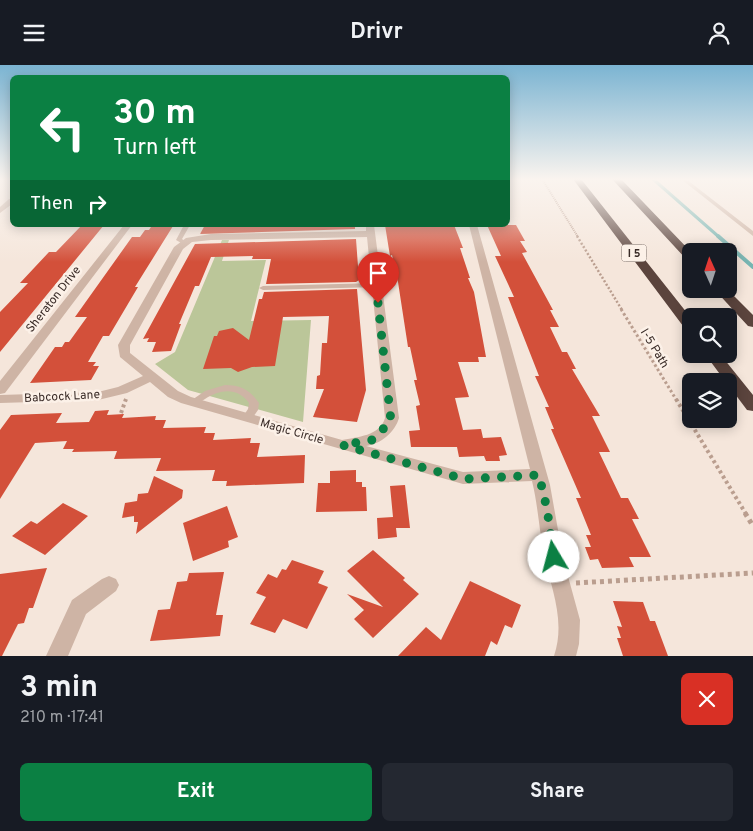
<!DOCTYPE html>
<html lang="en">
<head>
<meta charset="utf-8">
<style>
  body { margin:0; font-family:Overpass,sans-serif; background:#242831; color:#f1f3f6; height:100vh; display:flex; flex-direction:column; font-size:19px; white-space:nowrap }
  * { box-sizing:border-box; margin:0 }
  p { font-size:16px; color:#9ea1a6 }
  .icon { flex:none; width:28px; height:28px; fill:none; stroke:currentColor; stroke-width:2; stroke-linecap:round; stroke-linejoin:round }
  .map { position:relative; height:591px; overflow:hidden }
  .details { display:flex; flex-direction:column; background:#171b24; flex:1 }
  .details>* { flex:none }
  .guide { position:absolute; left:10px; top:10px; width:500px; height:152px; border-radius:8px; box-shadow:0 2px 12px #0003; background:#0b8043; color:#fff; overflow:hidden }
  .needle { width:32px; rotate:357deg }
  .buttons { position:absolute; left:682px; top:178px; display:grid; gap:10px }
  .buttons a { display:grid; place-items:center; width:55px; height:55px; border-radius:8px; background:#171b24; box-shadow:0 2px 12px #0003; font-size:25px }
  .pin { position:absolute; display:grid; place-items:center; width:42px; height:42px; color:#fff; margin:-51px -21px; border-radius:50% 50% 50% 0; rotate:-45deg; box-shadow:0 0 5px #0007 }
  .pin .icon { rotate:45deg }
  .me { position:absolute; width:55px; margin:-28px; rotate:352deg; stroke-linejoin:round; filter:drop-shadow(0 0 4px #0008) }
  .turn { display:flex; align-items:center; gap:18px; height:105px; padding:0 20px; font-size:22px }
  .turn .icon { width:65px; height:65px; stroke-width:2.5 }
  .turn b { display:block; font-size:35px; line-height:42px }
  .then { display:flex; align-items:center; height:48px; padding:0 20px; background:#0003; gap:10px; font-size:19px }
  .round { display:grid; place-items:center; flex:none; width:52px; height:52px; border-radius:8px; background:#242831 }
  .overview { display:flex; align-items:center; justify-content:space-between; height:85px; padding:0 20px }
  h1 { font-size:30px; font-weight:700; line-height:38px }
  .primary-button { display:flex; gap:10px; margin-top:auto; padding:10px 20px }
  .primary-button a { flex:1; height:58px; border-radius:8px; background:#0b8043; color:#fff; font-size:20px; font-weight:700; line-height:58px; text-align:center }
  .primary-button a+a { background:#242831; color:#f1f3f6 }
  header { display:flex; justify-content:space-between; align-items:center; height:65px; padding:0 20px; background:#171b24; font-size:22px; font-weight:700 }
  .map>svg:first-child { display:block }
  .green { fill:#bbc699 }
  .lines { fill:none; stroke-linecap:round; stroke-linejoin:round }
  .stream-far1 { stroke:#77b5b2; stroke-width:3 }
  .stream { stroke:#77b5b2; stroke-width:4 }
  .building { fill:#d3503a }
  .path-far4 { stroke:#ba9e8f; stroke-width:2; stroke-dasharray:1 1; stroke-linecap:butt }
  .path-far3 { stroke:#ba9e8f; stroke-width:2.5; stroke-dasharray:2 2; stroke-linecap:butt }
  .path-far2 { stroke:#ba9e8f; stroke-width:3; stroke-dasharray:2.5 2.5; stroke-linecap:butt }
  .path-far1 { stroke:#ba9e8f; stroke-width:4; stroke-dasharray:3 3; stroke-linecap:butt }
  .path { stroke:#ba9e8f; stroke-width:5; stroke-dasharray:4 4; stroke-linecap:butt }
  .lane { fill:#ceb4a5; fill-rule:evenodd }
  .street { fill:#ceb4a5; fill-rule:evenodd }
  .highway { fill:#5b443d; fill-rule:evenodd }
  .route { stroke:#0b8043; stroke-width:9; stroke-dasharray:0 16.2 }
  .labels { text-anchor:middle; stroke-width:5; stroke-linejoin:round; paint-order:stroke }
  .shield { fill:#fcf1e8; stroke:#746661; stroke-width:1 }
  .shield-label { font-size:11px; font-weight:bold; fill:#392b27 }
  .street-label { font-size:12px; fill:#392b27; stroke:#fcf1e8 }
</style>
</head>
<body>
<header><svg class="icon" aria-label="menu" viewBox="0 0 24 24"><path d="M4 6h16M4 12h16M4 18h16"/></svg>Drivr<svg class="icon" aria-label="person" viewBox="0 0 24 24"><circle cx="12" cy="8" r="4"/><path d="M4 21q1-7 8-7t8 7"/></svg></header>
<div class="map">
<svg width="753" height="591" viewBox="0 0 753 591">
  <rect width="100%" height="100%" fill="#f5e6db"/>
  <path class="green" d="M222,175H229L222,196L266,195L251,256L311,255L303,357L188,325L155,299L175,287Z"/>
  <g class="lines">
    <path class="stream-far1" d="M653,114L719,172"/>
    <path class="stream" d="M718,171L753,202"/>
  </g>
  <path class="building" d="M82,160H104L0,287V247L28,218H20L49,187H56Z
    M205,160H355V164L200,169Z
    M385,160H454L463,183H460L470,213H468L474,227L486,292H478L479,297H458L469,332L455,333L463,365L481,364L483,373L501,372L507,390L499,391L500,396H486L484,391L459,392L457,382H411L409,366L420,365L416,341L420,340L414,315H417L410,282H408L398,217L392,190L390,191Z
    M487,160H516L525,176H520L527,187L522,188L553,245H550L559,262H550L562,287H567L576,304H572L600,351H592L610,387H599L621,433H628L639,454H632L651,492H629L634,502L602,503L598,494L590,495L585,482H591L586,470H591L576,433H581L551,364H554L545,342H549L535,311H539L508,232H514L495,191H501Z
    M173,161L135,222H138L109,271H103L88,297H96L93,301H99L91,315L30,318L55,282H62L65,277H69L87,252H75L132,172H140L145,165H149L151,162Z
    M356,174L359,215L356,217L266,219L271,194H252L253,191L211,192L199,221H195L179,259H181L171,286L152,287L156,277H147L149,273L143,274L195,179Z
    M357,224L366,325L357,357L313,352L324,324H316L317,311L320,310L322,278H327L329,251L283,252L275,301L252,302L238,307L231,303L203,304L214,271H217L219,266L233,263L249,275L259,234H262L264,227Z
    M109,345L107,350L124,349L122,353L156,351L155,355H166L163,363L206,362L204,368H215L213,375L251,373L250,378H260L257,392L305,390L304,418L226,421L227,416H212L215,405L156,406L161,393L114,394L117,386L72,387L74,384H63L67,376L35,378L0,434V365L11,350L62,348L56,358L89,357L95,346Z
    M356,405V417H362V422H366L367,446L316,447L318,418H330V406Z
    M154,411L183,425L182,433L136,469L138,457H134V451L122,453L125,438L137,436L138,429L148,428Z
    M405,420L410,463H396L397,472L378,474L377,453L393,452L390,421Z
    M63,438L88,451L45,490L12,471L31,456L37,459Z
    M227,441L238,472L228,476L229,482L193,496L183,458Z
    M373,485L405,513L403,515L419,529L373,573L354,554L364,545L347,529L383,542L347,506Z
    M292,495L324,506L318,518L328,522L307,564L283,554L275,568L250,559L266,532L256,528L268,509L277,513L282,504L286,505Z
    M47,503L33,543H29L24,558L18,559L2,591H0V509Z
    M224,507L216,550H223L220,571L150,576L158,545L170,544L177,517L187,516L189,508Z
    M470,516L521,540L512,563L505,560L497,580L491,576L485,591H398L426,562L441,575Z
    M613,536L643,537L650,556H655L668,591H623L617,573H621L617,561L622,562Z"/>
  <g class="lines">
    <path class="path-far4" d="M542,114L578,172"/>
    <path class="path-far3" d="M577,171L622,245"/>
    <path class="path-far2" d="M621,244L677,336"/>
    <path class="path-far1" d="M676,334L746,449
      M121,348L126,334"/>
    <path class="path" d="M745,448L753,461
      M576,518L753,508"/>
    <path class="lane" d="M681,114H686L753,166V171Z
      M184,160H190L182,174L186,177L183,179L176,175Z
      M376,218H379V222L263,225L259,223L263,221Z
      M225,320C241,320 250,325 259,338L258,345L251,355H243L242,353L248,344L249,338C238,322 220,324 205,334C201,336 198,339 194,340L189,337L205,326Z"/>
    <path class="street" d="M9,134H12V139L0,148V142Z
      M124,160H132L5,328L0,329V316Z
      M366,160H374L399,353C395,367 381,379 366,381L463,407L530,404L469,160H477L550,420L563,493L580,555L579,579L576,591H554C566,555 551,524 544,489C539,465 538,440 532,416L463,419L181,338L168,332L150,317L127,328L98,335L0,338V330L98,327L118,322L143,311L120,292L118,280L174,182L186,173L211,169L366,166ZM367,172L385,353C380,371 357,372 342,375L191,332L178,326L130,288V280L183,184L192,177L211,175Z
      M109,511L116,514L119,520L116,526L86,549L68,591H46L72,535L102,514Z"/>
    <path class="highway" d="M573,114H581L691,253V266L686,265Z
      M612,114H621L691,187V196L687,195Z
      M714,224H727L753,250V262L748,261Z
      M705,289H720L753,330V346L747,345L729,321V316H725Z"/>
  </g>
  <linearGradient id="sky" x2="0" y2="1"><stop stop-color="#7bb4d2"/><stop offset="0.58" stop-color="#faf4ef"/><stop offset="1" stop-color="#faf4ef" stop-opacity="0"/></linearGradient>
  <rect width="753" height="197" fill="url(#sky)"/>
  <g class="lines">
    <path class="route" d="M378,238L391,356L372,375L342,380L464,414L539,410L547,444L554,492"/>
  </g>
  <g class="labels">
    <rect class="shield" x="621.5" y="179.5" width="25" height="17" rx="4"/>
    <g class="shield-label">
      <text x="634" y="192">I 5</text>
    </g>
    <g class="street-label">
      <text transform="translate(53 234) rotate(-52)" y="4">Sheraton Drive</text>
      <text transform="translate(655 283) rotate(59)" y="4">I-5 Path</text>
      <text transform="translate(62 331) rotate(-3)" y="4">Babcock Lane</text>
      <text transform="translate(292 366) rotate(16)" y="4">Magic Circle</text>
    </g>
  </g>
</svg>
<div class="buttons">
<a><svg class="needle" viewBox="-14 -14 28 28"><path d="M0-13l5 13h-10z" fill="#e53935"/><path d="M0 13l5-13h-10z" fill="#9ea1a6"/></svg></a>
<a><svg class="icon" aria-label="search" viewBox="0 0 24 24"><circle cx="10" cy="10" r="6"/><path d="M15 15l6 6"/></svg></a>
<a><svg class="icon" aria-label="layers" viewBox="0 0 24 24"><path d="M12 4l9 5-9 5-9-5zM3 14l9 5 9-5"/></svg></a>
</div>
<div class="pin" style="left:378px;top:238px;background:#d93025"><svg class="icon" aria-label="arrive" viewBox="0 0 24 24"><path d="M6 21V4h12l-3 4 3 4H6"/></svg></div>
<svg class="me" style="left:554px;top:492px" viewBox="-20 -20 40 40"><circle r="19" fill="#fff"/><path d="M0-13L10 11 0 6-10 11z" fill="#0b8043"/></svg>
<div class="guide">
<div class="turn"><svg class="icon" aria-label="left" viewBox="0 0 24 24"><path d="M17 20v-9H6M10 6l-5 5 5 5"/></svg><div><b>30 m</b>Turn left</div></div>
<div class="then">Then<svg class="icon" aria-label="right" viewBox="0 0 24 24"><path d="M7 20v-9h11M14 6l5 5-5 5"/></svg></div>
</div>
</div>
<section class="details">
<div class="overview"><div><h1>3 min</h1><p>210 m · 17:41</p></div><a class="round" style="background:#d93025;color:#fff"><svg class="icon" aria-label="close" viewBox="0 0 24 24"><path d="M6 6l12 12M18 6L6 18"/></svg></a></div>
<div class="primary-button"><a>Exit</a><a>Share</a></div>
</section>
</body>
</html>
